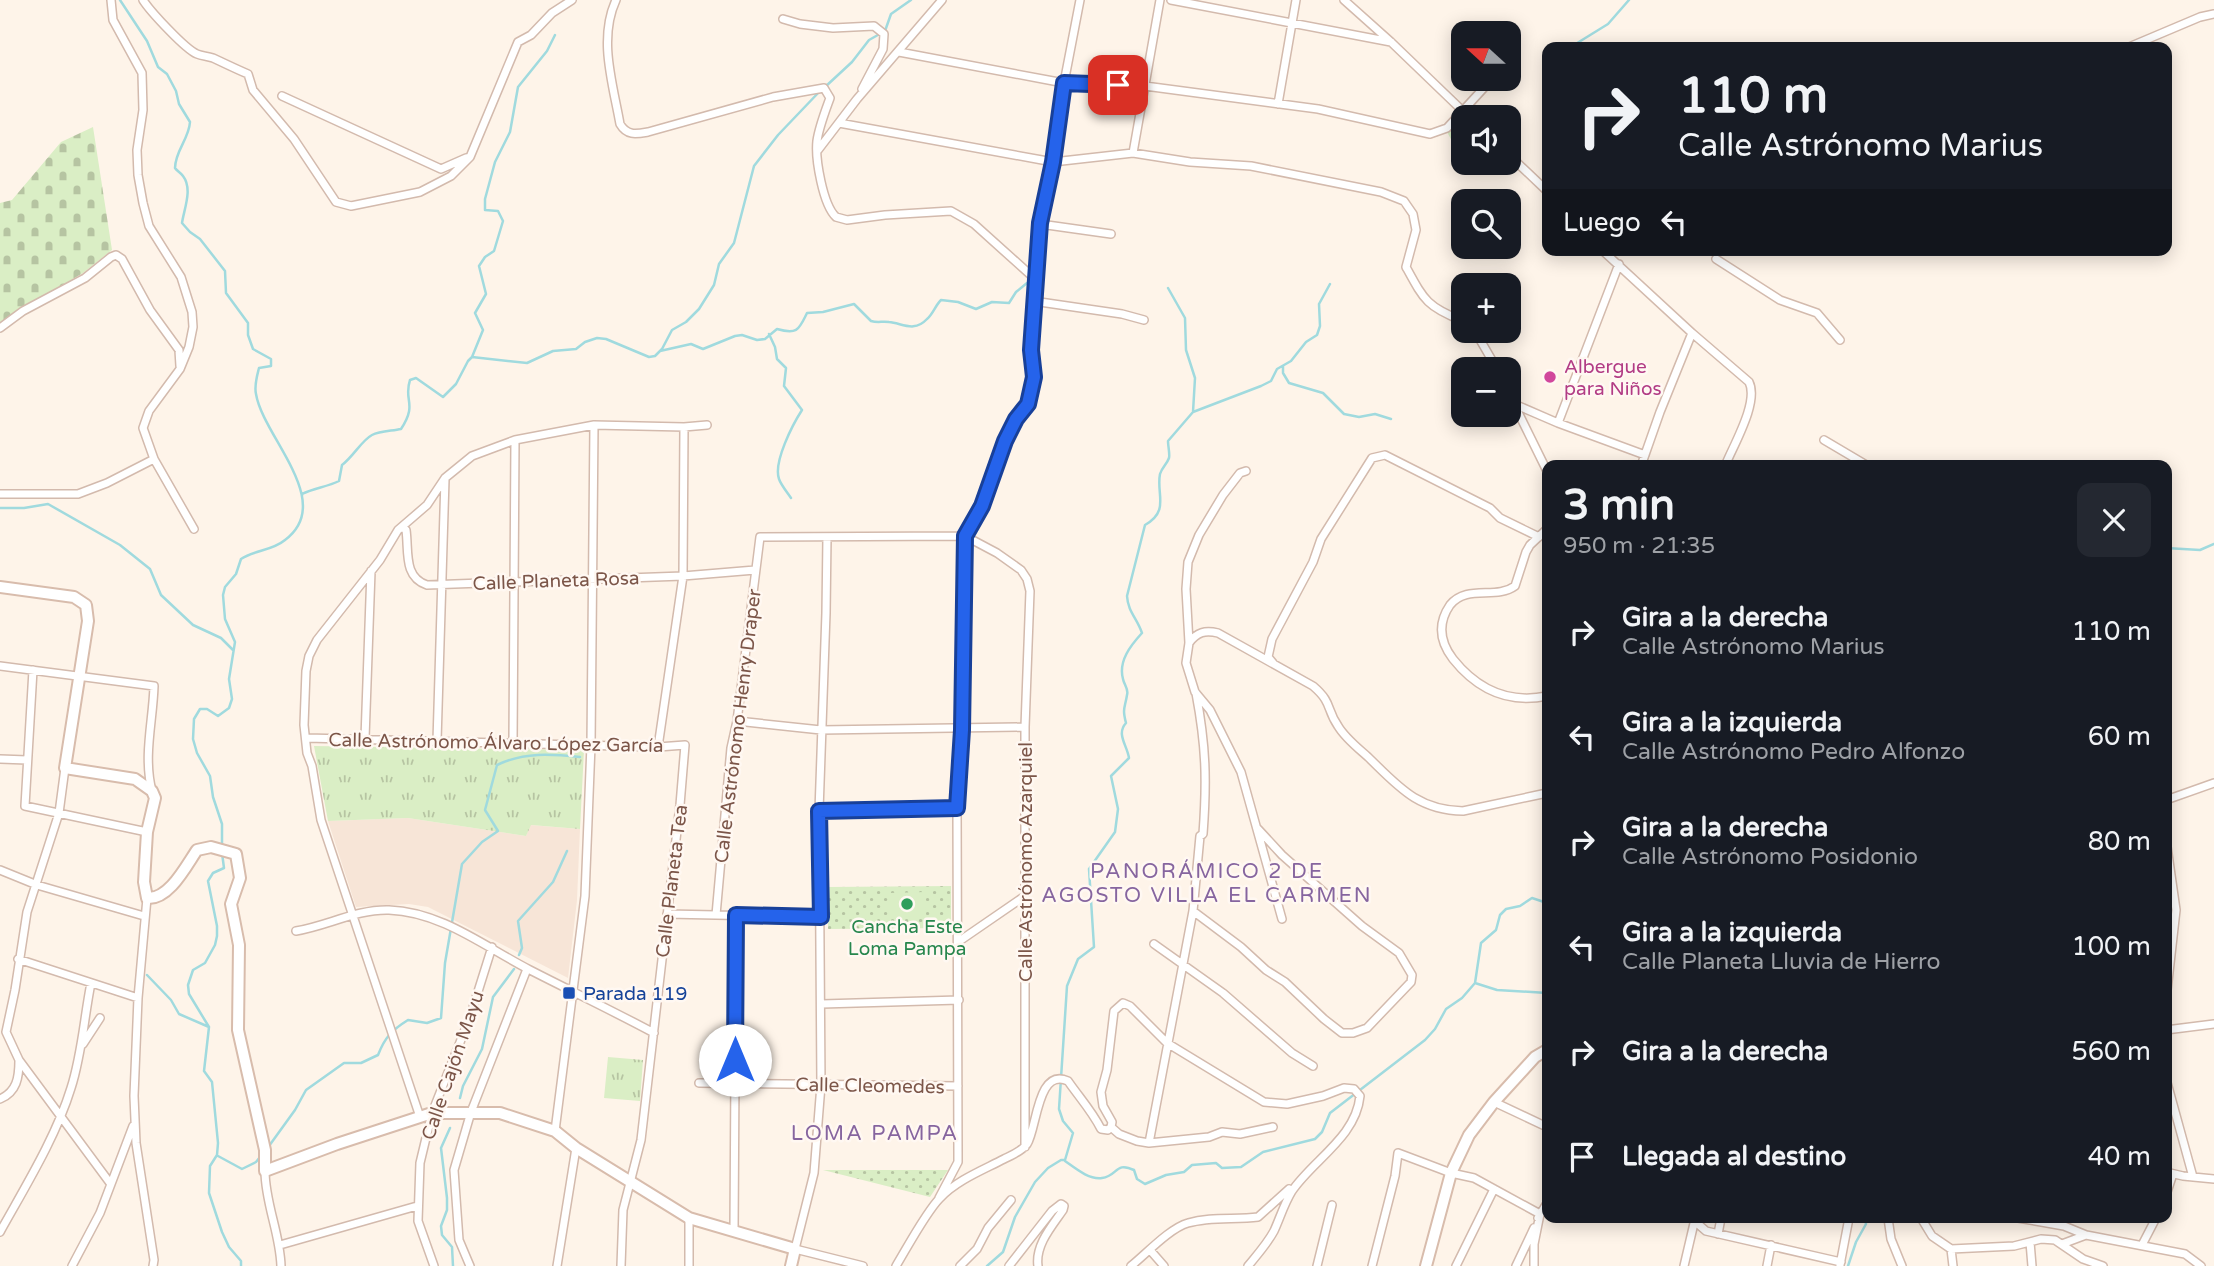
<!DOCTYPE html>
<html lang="es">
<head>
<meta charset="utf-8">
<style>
  body { margin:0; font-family:"Varela Round",sans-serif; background:#242831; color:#f1f3f6; height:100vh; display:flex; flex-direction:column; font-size:26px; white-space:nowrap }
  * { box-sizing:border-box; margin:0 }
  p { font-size:23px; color:#9ea1a6 }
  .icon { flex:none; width:38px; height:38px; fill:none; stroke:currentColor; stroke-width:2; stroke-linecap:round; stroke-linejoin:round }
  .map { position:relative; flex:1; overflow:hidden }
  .sheet { position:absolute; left:1542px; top:460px; width:630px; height:763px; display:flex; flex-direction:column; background:#171b24; border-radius:14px; box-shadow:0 4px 18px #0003 }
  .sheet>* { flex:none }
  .banner { position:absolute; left:1542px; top:42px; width:630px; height:214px; border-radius:14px; box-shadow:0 4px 18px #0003; background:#171b24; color:#f1f3f6; overflow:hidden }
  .needle { width:46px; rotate:291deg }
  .fabs { position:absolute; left:1451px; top:21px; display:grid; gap:14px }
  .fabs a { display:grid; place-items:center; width:70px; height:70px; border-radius:14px; background:#171b24; box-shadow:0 4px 18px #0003; font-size:35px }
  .pin { position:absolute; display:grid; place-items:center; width:60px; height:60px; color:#fff; margin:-30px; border-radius:14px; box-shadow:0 4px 10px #0006 }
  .me { position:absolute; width:77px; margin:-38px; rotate:0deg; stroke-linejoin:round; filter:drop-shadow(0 0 5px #0008) }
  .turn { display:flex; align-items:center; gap:24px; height:147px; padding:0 21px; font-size:32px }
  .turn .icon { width:91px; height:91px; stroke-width:2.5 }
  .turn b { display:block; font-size:49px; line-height:60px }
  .then { display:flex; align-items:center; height:66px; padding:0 21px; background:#0003; gap:14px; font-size:26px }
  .round { display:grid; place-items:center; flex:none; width:74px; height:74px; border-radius:14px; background:#242831 }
  .summary { display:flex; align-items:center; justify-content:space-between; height:119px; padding:0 21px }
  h1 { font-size:42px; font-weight:800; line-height:52px }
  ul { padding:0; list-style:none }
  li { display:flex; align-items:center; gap:21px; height:105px; padding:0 21px }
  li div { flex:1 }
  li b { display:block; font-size:26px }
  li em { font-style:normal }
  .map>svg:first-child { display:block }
  .residential { fill:#f7e5d7 }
  .grass { fill:url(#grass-tufts) }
  .cemetery { fill:url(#cemetery-stones) }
  .park { fill:url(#park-dots) }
  .pitch { fill:#daeec5 }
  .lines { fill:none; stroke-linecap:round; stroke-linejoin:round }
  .stream { stroke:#a0dade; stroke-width:2.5 }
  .street-casing { stroke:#d3baad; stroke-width:10 }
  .secondary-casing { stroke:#d8bcac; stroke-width:14 }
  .street { stroke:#fff; stroke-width:7 }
  .secondary { stroke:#fff; stroke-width:10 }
  .route-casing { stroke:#184099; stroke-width:18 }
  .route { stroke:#2563eb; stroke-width:12 }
  .hotel-dot { fill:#d1479c; stroke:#fff8f2; stroke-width:2.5 }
  .leisure-dot { fill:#2e9e5b; stroke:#fff8f2; stroke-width:2.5 }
  .transit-dot { fill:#1a4fb4; stroke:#fff8f2; stroke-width:2.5 }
  .labels { text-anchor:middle; stroke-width:5; stroke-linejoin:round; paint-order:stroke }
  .hotel-label { font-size:19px; fill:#b23c85; stroke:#fff8f2; text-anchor:start }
  .street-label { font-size:19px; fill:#7c5649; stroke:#fff8f2 }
  .leisure-label { font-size:19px; fill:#27864d; stroke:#fff8f2 }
  .transit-label { font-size:19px; fill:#164399; stroke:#fff8f2; text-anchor:start }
  .neighbourhood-label { font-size:21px; letter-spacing:2px; fill:#86659f; stroke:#fff8f2 }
</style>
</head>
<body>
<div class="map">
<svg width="2214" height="1266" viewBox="0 0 2214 1266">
  <defs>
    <pattern id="grass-tufts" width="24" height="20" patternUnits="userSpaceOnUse" patternTransform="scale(1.75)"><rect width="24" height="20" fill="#daeec5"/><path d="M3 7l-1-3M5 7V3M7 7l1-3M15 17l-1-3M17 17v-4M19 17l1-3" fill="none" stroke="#b6c4a2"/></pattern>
    <pattern id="cemetery-stones" width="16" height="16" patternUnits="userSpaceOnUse" patternTransform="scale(1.75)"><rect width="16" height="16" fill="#daeec5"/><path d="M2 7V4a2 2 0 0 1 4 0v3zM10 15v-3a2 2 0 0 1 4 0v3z" fill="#b6c4a2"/></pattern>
    <pattern id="park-dots" width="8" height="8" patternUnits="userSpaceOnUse" patternTransform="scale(1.75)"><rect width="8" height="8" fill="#daeec5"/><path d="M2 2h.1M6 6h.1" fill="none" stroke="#b6c4a2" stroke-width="1.8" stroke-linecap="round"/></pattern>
  </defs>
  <rect width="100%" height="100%" fill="#fef4e9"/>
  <path class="residential" d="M408,818L526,836L530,825L580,829L577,900L568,978L428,907L409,904L356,907L328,821Z"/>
  <path class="grass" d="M1461,116L1463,118V148L1452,141L1447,132L1450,122Z
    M314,746L584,750L580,829L531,825L526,836L408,818L328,821Z
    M608,1057L643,1060L640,1101L604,1098Z"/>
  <path class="cemetery" d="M93,127L112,250L83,273L0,322V203L12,200L61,142Z"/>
  <path class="park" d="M951,886V928L828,929V887Z
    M823,1170H948L930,1197Z"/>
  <path class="pitch" d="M925,892L926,916L889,917V893Z"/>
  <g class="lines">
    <path class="stream" d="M120,0L147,41L158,67L167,74L176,91L179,104L190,122C189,139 175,151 175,168C177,171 181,173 183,176C193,189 184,209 182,223L190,232L200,239L225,271L226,293L248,323V335L253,349L271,359V366L259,368C257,376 254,386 256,394C263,437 336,502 285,540C272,551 254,550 241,559L236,574L225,587L223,595L225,619L235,642L229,679L232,699L229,708L218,716L207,709H200L194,719L193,739L197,753L210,776L213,797L222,824V847
      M1574,45L1608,24L1629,0
      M825,87L852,62L869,40L885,31L891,14L911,0
      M1168,288L1185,318L1186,350L1195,378L1193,412
      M769,334L775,347L777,359L786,368L784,386L802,410C793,424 773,462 779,479C781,485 787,492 791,498
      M660,351L691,344L703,349L735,336L742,335L757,340L765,339L777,329C798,335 799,329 807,313L823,312L854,304L871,321C878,323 882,321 889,322C902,323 914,333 927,319C933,314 935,306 941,300L958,302L976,309L992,302L1009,303L1016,292L1027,283
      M472,357L483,330L475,313L486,294L479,266L485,257L494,251L503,221L498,211L485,210V199L495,162L510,132L518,87L547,51L555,35
      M1283,366V373L1289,383L1323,393L1344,414L1359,417L1375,414L1391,419
      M302,496V494C314,488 327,487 339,481L342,465C353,457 362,440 372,435C380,431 392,431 401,429C418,403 403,401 410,380L416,378L443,397L456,384L468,361L472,357L527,363L553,351L576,349L585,342L597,338L606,339L649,357L655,356L662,349L672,330L686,322L699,309L714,285L719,264L734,243L754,166L778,135L820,91
      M0,508H24L48,504L120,545L150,569L161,595L193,625L221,638L233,650
      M2166,548L2200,550L2214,544
      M222,853L224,868L213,873L208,881L217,926V936L215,945L205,963L193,970L188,985L189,994L209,1027L204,1071L212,1082L218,1143L217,1155L210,1166L209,1193L222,1232L229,1247L241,1261V1266
      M519,955L522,948L518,921L553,882L567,851
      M147,975L171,1000L179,1014L209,1027
      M1475,983L1497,990L1547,993
      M460,1098L463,1086L482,1049L493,997L514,969
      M450,1128L441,1148L447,1198V1210L441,1226L442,1235L452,1247L453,1266
      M269,1146L295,1110L306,1090L344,1063H361L378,1055C385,1037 392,1030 408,1020L427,1023L441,1018L445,963L462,864L482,842L498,831L485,810L497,765C524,752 551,754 580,757
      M218,1156L242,1169L256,1162L260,1157
      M1065,1161C1075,1168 1089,1180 1102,1178C1118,1176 1115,1161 1134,1170L1137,1179L1145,1184L1166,1175L1184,1172L1192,1165L1216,1163L1222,1168L1241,1167L1263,1152L1315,1139L1322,1132L1330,1113L1425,1040L1435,1029L1446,1009L1462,998L1475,983L1481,943L1496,930L1500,915L1506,909L1520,906L1532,898L1547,903
      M987,1266L1003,1252L1015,1217L1035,1182L1048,1168L1061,1160H1065L1073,1133L1063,1121L1059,1109L1067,986L1078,959L1094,947L1089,869L1115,832L1118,809L1111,776L1129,758C1127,745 1116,734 1126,723C1122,708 1125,708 1127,695C1129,689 1124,685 1123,679C1118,661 1131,645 1142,633C1137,618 1128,612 1127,596L1145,525C1170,511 1156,494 1160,474C1162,467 1167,464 1169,458C1170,454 1168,446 1168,441L1193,412L1261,386L1271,381L1277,369L1291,361L1306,342L1317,335L1320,326L1319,304L1330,284
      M1848,1266L1856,1242L1866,1224L1865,1218"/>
    <g class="street-casing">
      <path id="street" d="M111,0L113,20L142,73L143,110L137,150L138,175L143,203L149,226L181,277L192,312L193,327L189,347L180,369L149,411L143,428L154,459L194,529
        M143,0C150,11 185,49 197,54C202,56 207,56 213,58C224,63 236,69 248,74L253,90L294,139L336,202L351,206L420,192L451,176L470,157L518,42L531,35L552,13L572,0
        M616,0C598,39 613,84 620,124C627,136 636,134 648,132L773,97L824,88L830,98C825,112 819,127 817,141C815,159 823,205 836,217L847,220L885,215L951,211L974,224L1034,278
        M1171,0L1391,42
        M1344,0L1391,42L1469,117
        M783,19L800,24L833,28L874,26L884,34L883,49L862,89
        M2129,47L2200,17L2214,14
        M899,52L1064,83L1145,86L1318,109L1430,134L1447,128L1492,79
        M282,96L441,169L466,158
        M1278,104L1296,0
        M839,123L1053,162L1133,153L1190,162L1251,166L1381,192L1404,201L1413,214L1416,230L1406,267C1424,300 1427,307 1463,321
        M818,150L857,99L942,0
        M1133,153L1160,0
        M1508,154L1547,191
        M1040,224L1111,234
        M1602,250L1692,333L1749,382C1759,402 1734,444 1725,466
        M1716,259L1780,300L1817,313L1840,340
        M1033,301L1122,314L1144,320
        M0,328L23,311L85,278L111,257L116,255L122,259L150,310L179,350L180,366
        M1475,331L1497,369
        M1508,392L1547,471
        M1514,404L1558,423L1645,455
        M1558,423L1619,264
        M1824,440L1868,466
        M1641,466L1660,412L1692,333
        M1246,471L1240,473L1223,495L1199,535L1188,562L1186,589L1189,643L1186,663L1195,692L1210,710L1241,772L1282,919
        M0,494H78L107,483L154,459
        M402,527L406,530C409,551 403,577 427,585L683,576L755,570
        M1547,529L1530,545L1526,552L1515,586C1496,600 1467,584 1450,605C1437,624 1440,642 1453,659C1477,689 1508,704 1547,696
        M827,537L826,613L819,811L821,1085L814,1173L795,1249L863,1266
        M1189,643C1197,632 1205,630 1218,633L1313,686C1333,703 1326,709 1338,726C1345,738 1358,748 1368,757C1398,786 1417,810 1463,811L1547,793
        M1273,663L1268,657L1272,639L1313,562L1321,539L1372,458L1385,455L1490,508L1500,518L1539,537
        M0,666L154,686C153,721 143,756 152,791
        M33,670L25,806L147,832
        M737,721L821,730L1025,727
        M307,738L658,747L685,745L680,805L641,1140L623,1210L621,1266
        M365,738L371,571
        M437,741L445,479
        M513,743L515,440
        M658,747L683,576L684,427
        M0,759L27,760
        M65,768L59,813L27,912L15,990L6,1032L19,1060L110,1183
        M2166,800L2214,783
        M819,811L957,808
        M2166,840L2176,910L2166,999
        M0,870L37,885L144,916
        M147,898L138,998L134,1096L136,1143L154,1260L153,1266
        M1193,911L1241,947L1266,970L1285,982L1324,1019L1342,1033H1353L1367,1028L1411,982L1412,975L1399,953L1362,926L1282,855L1258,829
        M667,914L821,917
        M716,915L731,748L737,721L760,537L965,536L997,553L1021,570L1027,579L1030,591L1025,727V1147
        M296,931C327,926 357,909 389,910C442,912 485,947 530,970C571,991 613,1011 654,1033
        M958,942L1025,896
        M1154,944L1223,993L1292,1053L1313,1066
        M18,959L138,998
        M822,1004L959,1000
        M2166,1030L2214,1024
        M83,1044L100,1018
        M2166,1079L2193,1177
        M699,1083L958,1086
        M0,1099C17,1092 19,1077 19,1061
        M1494,1102L1547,1127
        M420,1117L321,820L312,766L307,753L304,725L306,671L309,656L317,640L380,560L398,530L427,505L445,478L472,456L515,440L594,425L684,427L707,425
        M1111,1127L1119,1134L1137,1141L1149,1143L1209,1137L1222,1132L1240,1134L1273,1127
        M555,1131L585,896L591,745L594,425
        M1149,1143L1193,911L1200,836L1203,834C1207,780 1206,746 1196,693
        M265,1171C265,1203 280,1233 281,1266
        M2166,1172L2183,1176L2214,1179
        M2166,1195L2173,1174
        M939,1198L958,1162V1152L957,808L963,730L965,536L982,506L1005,441L1016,419L1028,404L1034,377L1031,350L1040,224L1053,162L1064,83L1080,0
        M689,1218V1266
        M1538,1218L1547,1203
        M1696,1218L1698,1224L1706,1231L1841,1262
        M1888,1218L1891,1239L1902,1266
        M1921,1218L1932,1236L1951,1249L2014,1246L2041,1239L2055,1240L2083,1259L2103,1266
        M2018,1218L2064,1226L2086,1235L2185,1254L2201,1266
        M734,1230L736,915
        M0,1232C25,1187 56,1137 71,1088C82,1054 84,1018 91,983
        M1718,1234L1721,1218
        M2030,1242L2032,1266
        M2062,1244L2086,1235
        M280,1245L417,1206
        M2142,1245L2156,1218
        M1951,1249L1953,1266
        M1150,1250L1164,1266
        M1840,1265L1849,1218
        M72,1266L100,1213L133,1126
        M434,1266L418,1221L420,1163L432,1113L470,1017L492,947
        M470,1266L459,1240L454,1170L471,1112L527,969
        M557,1266L576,1148
        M896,1266C907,1248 926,1212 940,1198C957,1180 983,1170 1004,1159C1012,1155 1022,1151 1027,1144C1037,1129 1037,1067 1068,1081C1079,1097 1092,1111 1101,1129L1108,1130L1111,1127L1112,1122L1103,1106L1101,1092L1107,1070L1114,1011L1123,1003L1130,1006L1167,1043L1264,1102L1287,1104L1323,1096L1344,1088L1354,1089L1360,1096C1356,1137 1313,1160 1292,1191C1284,1204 1280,1218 1274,1231C1267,1244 1257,1255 1248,1266
        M960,1266L977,1249L988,1228L1011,1200
        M1009,1266L1052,1211L1061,1204L1064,1206L1063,1210C1052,1226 1035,1245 1038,1266
        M1131,1266C1146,1254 1170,1228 1188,1223C1211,1216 1235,1220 1258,1217L1289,1189
        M1317,1266L1332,1205
        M1372,1266L1395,1176L1398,1153L1451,1173L1474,1178L1540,1214L1534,1244V1266
        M1456,1266L1494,1189
        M1516,1266L1534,1228
        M1684,1266L1695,1219
        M1767,1266L1771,1245"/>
    </g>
    <g class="secondary-casing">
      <path id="secondary" d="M0,587L74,597L86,605L88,621L65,768L135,779L152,791L155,798L147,832L144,882L147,898C169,900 186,866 197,850L211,847L236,854L240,878L231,904L239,945L238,1030L265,1150V1171L337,1144L432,1113H500L555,1131L576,1148L689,1218L795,1249L791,1266
        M1426,1266L1451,1173L1469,1135L1494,1102L1535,1057L1547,1050"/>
    </g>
    <use href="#street" class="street"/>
    <use href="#secondary" class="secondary"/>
  </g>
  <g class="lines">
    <g class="route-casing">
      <path id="route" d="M735,1060L736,915L821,917L819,811L957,808L962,730L965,536L982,506L1005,441L1016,419L1028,404L1034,377L1031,350L1040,223L1053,162L1064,83L1118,85"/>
    </g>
    <use href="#route" class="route"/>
  </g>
  <circle class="hotel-dot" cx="1550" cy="377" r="7"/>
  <circle class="leisure-dot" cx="907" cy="904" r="7"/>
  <rect class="transit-dot" x="562" y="986" width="14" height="14" rx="3.5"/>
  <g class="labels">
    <g class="hotel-label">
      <text x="1564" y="373">Albergue<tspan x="1564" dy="22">para Niños</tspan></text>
    </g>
    <g class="street-label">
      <text transform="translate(556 580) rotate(-2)" y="7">Calle Planeta Rosa</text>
      <text transform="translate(737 726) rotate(-83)" y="7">Calle Astrónomo Henry Draper</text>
      <text transform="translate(496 742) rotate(1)" y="7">Calle Astrónomo Álvaro López García</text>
      <text transform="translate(1025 862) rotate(-90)" y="7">Calle Astrónomo Azarquiel</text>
      <text transform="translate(671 881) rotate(-83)" y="7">Calle Planeta Tea</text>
      <text transform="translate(452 1065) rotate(-71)" y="7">Calle Cajón Mayu</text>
      <text transform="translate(870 1085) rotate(1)" y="7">Calle Cleomedes</text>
    </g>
    <g class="leisure-label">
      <text x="907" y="933">Cancha Este<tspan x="907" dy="22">Loma Pampa</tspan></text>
    </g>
    <g class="transit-label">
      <text x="583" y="1000">Parada 119</text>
    </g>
    <g class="neighbourhood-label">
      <text x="1207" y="878">PANORÁMICO 2 DE<tspan x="1207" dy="24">AGOSTO VILLA EL CARMEN</tspan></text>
      <text x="875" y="1140">LOMA PAMPA</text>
    </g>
  </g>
</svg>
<div class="fabs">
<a><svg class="needle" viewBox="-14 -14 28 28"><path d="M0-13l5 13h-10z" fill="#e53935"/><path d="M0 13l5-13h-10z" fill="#9ea1a6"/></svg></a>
<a><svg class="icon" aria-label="sound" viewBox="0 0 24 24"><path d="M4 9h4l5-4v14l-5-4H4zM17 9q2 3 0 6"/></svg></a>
<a><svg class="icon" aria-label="search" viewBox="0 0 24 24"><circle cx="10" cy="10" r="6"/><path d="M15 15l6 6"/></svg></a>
<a>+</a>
<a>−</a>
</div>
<div class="pin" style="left:1118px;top:85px;background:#d93025"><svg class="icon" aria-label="arrive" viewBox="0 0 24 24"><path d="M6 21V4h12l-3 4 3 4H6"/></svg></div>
<svg class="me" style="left:735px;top:1060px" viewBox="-20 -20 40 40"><circle r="19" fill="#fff"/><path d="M0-13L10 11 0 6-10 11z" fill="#2563eb"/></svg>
<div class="banner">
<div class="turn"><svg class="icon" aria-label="right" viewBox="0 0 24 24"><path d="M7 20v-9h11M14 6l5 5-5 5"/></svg><div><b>110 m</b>Calle Astrónomo Marius</div></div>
<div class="then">Luego<svg class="icon" aria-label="left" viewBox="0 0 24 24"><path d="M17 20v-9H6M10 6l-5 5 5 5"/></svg></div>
</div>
<section class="sheet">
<div class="summary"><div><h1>3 min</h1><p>950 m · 21:35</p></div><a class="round"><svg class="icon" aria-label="close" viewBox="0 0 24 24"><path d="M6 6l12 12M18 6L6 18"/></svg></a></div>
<ul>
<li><svg class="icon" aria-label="right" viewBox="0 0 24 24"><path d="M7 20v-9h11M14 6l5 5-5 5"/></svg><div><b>Gira a la derecha</b><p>Calle Astrónomo Marius</p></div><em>110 m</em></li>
<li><svg class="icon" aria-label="left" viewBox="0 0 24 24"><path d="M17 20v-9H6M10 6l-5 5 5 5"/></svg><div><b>Gira a la izquierda</b><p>Calle Astrónomo Pedro Alfonzo</p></div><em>60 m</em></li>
<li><svg class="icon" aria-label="right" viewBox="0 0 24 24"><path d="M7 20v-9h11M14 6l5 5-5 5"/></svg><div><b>Gira a la derecha</b><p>Calle Astrónomo Posidonio</p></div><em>80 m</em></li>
<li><svg class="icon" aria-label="left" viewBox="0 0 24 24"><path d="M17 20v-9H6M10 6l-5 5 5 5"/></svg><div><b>Gira a la izquierda</b><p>Calle Planeta Lluvia de Hierro</p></div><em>100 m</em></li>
<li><svg class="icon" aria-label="right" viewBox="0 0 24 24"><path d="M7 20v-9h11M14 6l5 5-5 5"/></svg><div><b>Gira a la derecha</b></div><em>560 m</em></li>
<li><svg class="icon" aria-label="arrive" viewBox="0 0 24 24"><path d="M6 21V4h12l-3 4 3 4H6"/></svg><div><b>Llegada al destino</b></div><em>40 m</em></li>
</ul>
</section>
</div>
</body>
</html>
